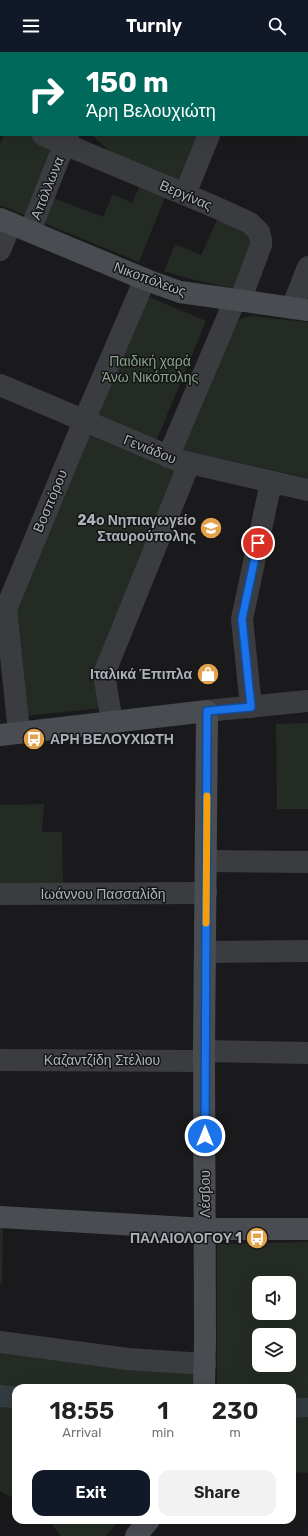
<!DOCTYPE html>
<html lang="en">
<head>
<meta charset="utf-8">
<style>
  body { margin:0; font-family:Rubik,sans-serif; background:#f2f2f2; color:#222; height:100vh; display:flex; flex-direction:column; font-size:15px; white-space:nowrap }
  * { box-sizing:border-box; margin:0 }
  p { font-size:13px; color:#767676 }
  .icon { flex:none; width:22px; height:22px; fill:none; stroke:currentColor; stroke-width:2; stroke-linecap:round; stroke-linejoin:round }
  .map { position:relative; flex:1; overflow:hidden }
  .panel { position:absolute; left:12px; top:1332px; width:284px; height:140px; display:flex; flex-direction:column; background:#fff; border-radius:12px; box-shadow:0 4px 16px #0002 }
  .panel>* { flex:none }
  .hud { position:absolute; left:0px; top:0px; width:308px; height:84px; box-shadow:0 4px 16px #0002; background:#00695c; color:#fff; overflow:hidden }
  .fabs { position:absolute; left:252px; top:1224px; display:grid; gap:8px }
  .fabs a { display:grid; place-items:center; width:44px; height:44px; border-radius:8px; background:#fff; box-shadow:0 4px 16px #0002; font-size:20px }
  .pin { position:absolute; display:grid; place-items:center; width:34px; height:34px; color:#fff; margin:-17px; border:2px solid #fff; border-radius:50%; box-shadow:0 1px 4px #0007 }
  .me { position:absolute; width:44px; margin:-22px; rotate:0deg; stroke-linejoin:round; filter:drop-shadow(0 0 3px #0008) }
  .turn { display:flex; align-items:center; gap:14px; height:84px; padding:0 20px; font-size:18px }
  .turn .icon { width:52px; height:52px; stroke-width:2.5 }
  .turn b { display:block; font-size:28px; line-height:34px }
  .eta { display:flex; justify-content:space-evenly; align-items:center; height:68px; text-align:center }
  .eta b { font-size:24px; font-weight:600; line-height:28px }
  .action { display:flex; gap:8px; margin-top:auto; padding:8px 20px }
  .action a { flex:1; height:46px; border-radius:12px; background:#111827; color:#fff; font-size:16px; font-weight:600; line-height:46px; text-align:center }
  .action a+a { background:#f2f2f2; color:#222 }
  header { display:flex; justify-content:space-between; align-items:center; height:52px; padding:0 20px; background:#111827; color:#fff; font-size:18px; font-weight:600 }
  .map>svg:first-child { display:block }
  .green { fill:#242b24; fill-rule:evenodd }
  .water { fill:#333c41 }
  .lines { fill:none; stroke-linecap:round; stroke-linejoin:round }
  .street { stroke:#3b3c40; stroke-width:22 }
  .secondary { stroke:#494c50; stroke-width:22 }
  .route-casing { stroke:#114b97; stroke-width:10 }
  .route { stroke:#1a73e8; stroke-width:7 }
  .slow { stroke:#f59e0b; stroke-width:7 }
  .labels { text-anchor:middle; stroke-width:3; stroke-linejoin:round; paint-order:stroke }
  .street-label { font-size:14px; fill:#adb2ba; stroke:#151517 }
  .park-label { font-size:14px; fill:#87a386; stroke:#151517 }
  .poi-label { font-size:14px; font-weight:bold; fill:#adb2ba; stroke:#151517; text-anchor:end }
</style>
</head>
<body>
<header><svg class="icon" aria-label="menu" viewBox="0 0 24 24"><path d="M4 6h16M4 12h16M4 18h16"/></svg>Turnly<svg class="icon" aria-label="search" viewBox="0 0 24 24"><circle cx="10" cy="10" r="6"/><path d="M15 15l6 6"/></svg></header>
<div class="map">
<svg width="308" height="1484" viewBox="0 0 308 1484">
  <rect width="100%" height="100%" fill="#1a1a1c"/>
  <path class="green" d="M4,83H29L56,94L38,140L103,165L113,142L132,151L142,129L167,140L139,210L0,153V92Z
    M92,83H199L180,132L115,104Z
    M219,164L245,175L253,189L235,237L191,227L164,219L175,192L201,203Z
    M144,243L206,269L155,392L93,367Z
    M250,264L308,270V426L179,397L231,276L240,267Z
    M88,383L178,420L102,656L25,664L12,568Z
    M308,671V757H277L276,672Z
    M44,752L42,780H62L63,832L0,831V753Z
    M0,1174H3L2,1232L0,1231Z
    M308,1190V1421L292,1420V1336H217V1192ZM259,1231H289V1261H259ZM259,1283H289V1313H259Z
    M0,1299L194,1320L192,1336H16V1448L0,1439Z
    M48,1468H119L106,1484H61Z"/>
  <path class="water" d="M0,1333L31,1336H16V1356L0,1355Z
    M292,1346H308V1365L292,1366Z"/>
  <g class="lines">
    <path class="street" d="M98,1V0
      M242,1L243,0
      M0,65L1,66
      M43,83L215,155L250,171L259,180L261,188V193L240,249
      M185,142L209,83
      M30,179L68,83
      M0,198L11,171
      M292,256L308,215
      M0,333L177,408L308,438
      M168,405L235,248
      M251,655L242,567L271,430
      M207,659L308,649
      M112,670L104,622L189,412
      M19,680L6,557L84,369L145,227
      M207,809L308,810
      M0,842L206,841
      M206,900L308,899
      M204,999L308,1001
      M0,1008L204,1009
      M0,1290L128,1307L205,1312"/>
    <path class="secondary" d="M0,167L149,229L180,240L308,258
      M0,683L207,659L204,999L205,1287L204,1336
      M0,1165L205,1177H308
      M136,1484L149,1468"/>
  </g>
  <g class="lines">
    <g class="route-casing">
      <path id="route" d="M205,1084L207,659L251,655L242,567L258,491"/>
    </g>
    <use href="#route" class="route"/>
    <path class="slow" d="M206,871L207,744"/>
  </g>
  <defs>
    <g id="school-disc" transform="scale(1.15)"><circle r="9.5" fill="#e3a14a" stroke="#151517"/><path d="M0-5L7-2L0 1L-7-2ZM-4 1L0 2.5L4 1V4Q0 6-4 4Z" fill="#fff"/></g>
    <g id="shop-disc" transform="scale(1.15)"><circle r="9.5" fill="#e3a14a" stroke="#151517"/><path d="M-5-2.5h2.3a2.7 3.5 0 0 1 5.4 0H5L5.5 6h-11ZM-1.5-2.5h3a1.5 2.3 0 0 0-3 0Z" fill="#fff"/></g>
    <g id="bus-disc" transform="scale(1.15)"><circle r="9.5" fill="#e3a14a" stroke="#151517"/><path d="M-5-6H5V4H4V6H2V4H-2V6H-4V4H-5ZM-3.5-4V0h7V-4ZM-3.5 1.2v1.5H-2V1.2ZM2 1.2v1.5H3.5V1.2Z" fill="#fff"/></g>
  </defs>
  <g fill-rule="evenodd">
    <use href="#school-disc" x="211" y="476"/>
    <use href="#shop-disc" x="208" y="622"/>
    <use href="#bus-disc" x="34" y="687"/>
    <use href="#bus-disc" x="257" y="1186"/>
  </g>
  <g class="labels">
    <g class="street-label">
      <text transform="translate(47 136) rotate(-68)" y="5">Απόλλωνα</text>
      <text transform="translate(186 143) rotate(23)" y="5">Βεργίνας</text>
      <text transform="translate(150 227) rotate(20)" y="5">Νικοπόλεως</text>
      <text transform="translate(150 397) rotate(22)" y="5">Γενιάδου</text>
      <text transform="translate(50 449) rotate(-67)" y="5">Βοσπόρου</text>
      <text x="103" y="847">Ιωάννου Πασσαλίδη</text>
      <text x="102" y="1013">Καζαντζίδη Στέλιου</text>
      <text transform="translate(205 1142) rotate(-90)" y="5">Λέσβου</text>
    </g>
    <g class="park-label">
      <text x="150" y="314">Παιδική χαρά<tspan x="150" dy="16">Άνω Νικόπολης</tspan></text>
    </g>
    <g class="poi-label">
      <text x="196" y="473">24ο Νηπιαγωγείο<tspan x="196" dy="16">Σταυρούπολης</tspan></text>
      <text x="192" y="627">Ιταλικά Έπιπλα</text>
      <text x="50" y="692" text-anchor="start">ΑΡΗ ΒΕΛΟΥΧΙΩΤΗ</text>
      <text x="242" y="1191">ΠΑΛΑΙΟΛΟΓΟΥ 1</text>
    </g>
  </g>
</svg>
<div class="fabs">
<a><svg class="icon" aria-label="sound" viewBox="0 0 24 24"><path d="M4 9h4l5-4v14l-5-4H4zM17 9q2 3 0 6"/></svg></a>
<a><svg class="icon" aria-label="layers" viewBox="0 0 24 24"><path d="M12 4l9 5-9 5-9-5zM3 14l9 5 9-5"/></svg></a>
</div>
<div class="pin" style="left:258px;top:491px;background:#d93025"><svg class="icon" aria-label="arrive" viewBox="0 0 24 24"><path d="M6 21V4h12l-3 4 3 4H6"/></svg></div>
<svg class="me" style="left:205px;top:1084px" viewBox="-20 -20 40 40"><circle r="17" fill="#1a73e8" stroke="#fff" stroke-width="3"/><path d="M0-11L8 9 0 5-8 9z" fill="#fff"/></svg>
<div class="hud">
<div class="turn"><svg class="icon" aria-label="right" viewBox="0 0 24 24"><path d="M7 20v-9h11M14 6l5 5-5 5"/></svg><div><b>150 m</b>Άρη Βελουχιώτη</div></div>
</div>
<section class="panel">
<div class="eta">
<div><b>18:55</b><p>Arrival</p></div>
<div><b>1</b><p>min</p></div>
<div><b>230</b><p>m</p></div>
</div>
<div class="action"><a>Exit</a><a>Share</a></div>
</section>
</div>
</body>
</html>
